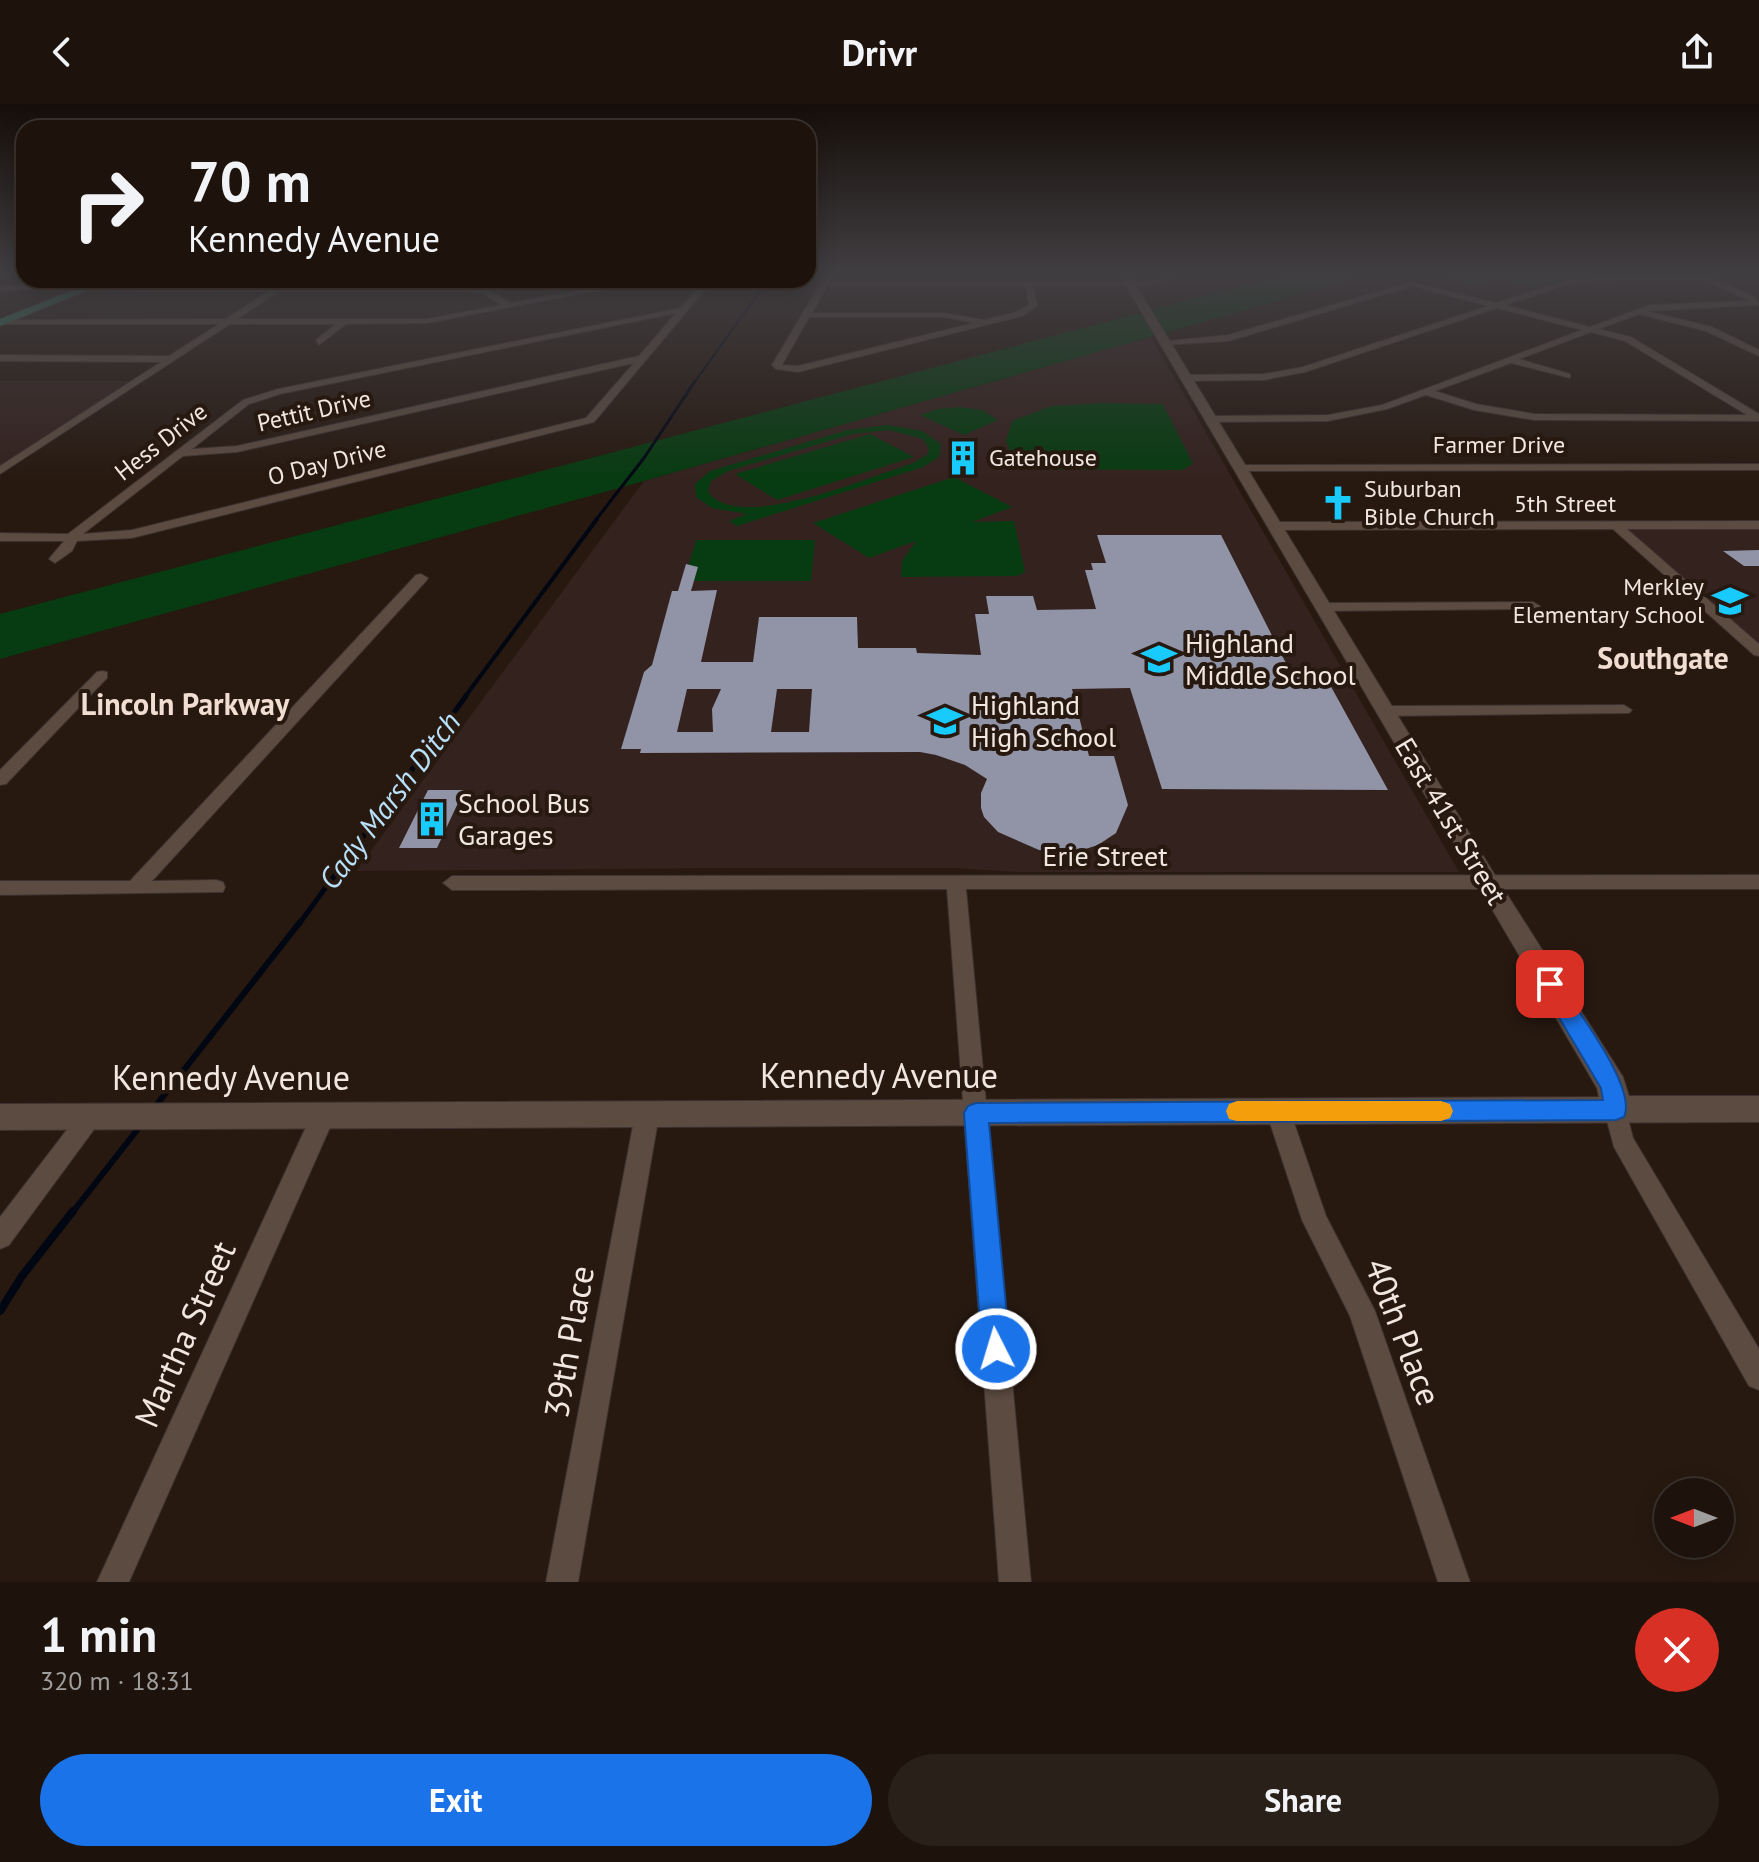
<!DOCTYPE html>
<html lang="en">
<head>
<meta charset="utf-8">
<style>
  body { margin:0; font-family:"PT Sans",sans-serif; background:#2a201a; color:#f1f3f6; height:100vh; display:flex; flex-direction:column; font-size:30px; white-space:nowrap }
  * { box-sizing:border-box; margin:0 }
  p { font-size:26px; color:#a09e9d }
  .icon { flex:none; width:44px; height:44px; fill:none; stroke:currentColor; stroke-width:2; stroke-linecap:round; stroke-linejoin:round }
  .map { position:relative; height:1478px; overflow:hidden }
  .panel { display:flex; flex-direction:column; background:#1d130c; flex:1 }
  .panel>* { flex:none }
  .banner { position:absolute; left:16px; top:16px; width:800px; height:168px; border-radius:24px; box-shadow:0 4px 20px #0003,0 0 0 2px #3b322d; background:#1d130c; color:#f1f3f6; overflow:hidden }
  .needle { width:52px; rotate:270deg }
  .buttons { position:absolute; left:1654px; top:1374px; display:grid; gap:16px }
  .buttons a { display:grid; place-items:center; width:80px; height:80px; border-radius:50%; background:#1d130c; box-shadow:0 4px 20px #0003,0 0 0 2px #3b322d; font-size:40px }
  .pin { position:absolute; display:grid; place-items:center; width:68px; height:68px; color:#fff; margin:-34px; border-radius:16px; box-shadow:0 4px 12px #0006 }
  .me { position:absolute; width:88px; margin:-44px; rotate:355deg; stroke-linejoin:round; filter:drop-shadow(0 0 6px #0008) }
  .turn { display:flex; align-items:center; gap:28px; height:168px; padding:0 40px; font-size:36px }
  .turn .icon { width:104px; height:104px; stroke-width:2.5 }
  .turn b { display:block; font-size:56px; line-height:68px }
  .round { display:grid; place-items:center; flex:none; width:84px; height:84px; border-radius:42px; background:#2a201a }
  .headline { display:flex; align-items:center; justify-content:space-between; height:136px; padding:0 40px }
  h1 { font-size:48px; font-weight:700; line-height:60px }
  .primary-button { display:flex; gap:16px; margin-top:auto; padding:16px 40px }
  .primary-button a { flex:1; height:92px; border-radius:48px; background:#1a73e8; color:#fff; font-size:32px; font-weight:700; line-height:92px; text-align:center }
  .primary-button a+a { background:#2a201a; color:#f1f3f6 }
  header { display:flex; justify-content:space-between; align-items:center; height:104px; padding:0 40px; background:#1d130c; font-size:36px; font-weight:700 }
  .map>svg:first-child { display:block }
  .education { fill:#34221e }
  .green { fill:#073b11; fill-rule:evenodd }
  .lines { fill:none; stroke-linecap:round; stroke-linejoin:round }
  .stream-far5 { stroke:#000713; stroke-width:2 }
  .stream-far4 { stroke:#000713; stroke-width:3 }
  .stream-far3 { stroke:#000713; stroke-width:4 }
  .stream-far2 { stroke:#000713; stroke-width:5 }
  .stream-far1 { stroke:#000713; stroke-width:6 }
  .stream { stroke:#000713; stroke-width:8 }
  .building { fill:#9193a6; fill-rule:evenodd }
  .minor-casing { stroke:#3c312e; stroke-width:2 }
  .tertiary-casing { stroke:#3c312e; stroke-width:2 }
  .primary-casing { stroke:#3c312e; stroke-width:2 }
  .minor { fill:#5b4b41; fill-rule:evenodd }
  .tertiary { fill:#5b4b41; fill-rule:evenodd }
  .primary { fill:#308467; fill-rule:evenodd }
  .route { fill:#1a73e8; stroke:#114b97; stroke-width:2 }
  .slow { fill:#f59e0b }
  .labels { text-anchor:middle; stroke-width:8; stroke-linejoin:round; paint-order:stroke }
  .far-street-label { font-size:24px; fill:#f1e7e0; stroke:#271910 }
  .far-poi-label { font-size:24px; fill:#f1e7e0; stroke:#271910; text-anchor:start }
  .poi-label { font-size:28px; fill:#f1e7e0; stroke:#271910; text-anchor:start }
  .street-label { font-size:28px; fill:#f1e7e0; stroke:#271910 }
  .neighbourhood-label { font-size:30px; font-weight:bold; fill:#f1ddd1; stroke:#271910 }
  .water-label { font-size:30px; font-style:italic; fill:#b8e0f8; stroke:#271910 }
  .near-street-label { font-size:34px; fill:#f1e7e0; stroke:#271910 }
</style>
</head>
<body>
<header><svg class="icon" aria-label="back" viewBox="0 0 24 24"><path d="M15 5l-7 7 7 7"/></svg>Drivr<svg class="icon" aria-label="share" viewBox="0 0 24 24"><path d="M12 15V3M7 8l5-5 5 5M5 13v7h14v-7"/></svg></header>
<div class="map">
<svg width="1759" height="1478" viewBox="0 0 1759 1478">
  <rect width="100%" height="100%" fill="#271910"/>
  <path class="education" d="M1151,233L1459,768H1018L953,764H729L356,767L644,377Z
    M0,277H132L0,363Z
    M1759,421V548L1617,422Z"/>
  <path class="green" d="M1288,170H1371L644,377L0,555V510Z
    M1430,170H1579L1586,173L1534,183L1500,175L1478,182Z
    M1102,299L1163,300L1193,360L1182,366L1017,365L1006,337L1012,317L1051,302Z
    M959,303L983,306L998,316L964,331L920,311L937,305Z
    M888,321L922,327L941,340L939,353L923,363L737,422L729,417L747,410L712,404L696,393L695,380L710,367L847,326ZM889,326L923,335L929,345L927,351L913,359C872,372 738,430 708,388L711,377L728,367L853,330Z
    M870,330L914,353L777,396L735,370Z
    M954,373L1012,403L972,418L1014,417L1025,468L1017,472L901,473L902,457L916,437L869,454L813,419Z
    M696,436H815L811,477H684Z"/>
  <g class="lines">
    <path class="stream-far5" d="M694,279L768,176"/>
    <path class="stream-far4" d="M595,417L644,354L695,277"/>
    <path class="stream-far3" d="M464,594L597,415"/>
    <path class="stream-far2" d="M299,820L466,592"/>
    <path class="stream-far1" d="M154,1004L300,818
      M72,1109L141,1021"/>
    <path class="stream" d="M0,1207L22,1172L73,1107"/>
  </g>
  <path class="building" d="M1097,431H1221L1293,573H1307L1310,579H1329L1388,686L1162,685L1130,584L1072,585L1089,652H1114L1128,701L1116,729L1098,741L1076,748L1039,746L998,728L984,713L981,704V689L987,675L965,661L936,651L920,648L640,649L641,645H621L644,568L652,561L672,487H678L686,460L698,463L691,487L717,486L701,558H753L759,513H857L858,544H916L917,549L981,551L975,510H989L986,492H1033L1037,506L1096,505L1085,466H1093L1091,459H1106ZM687,585H721L712,605L713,628H677ZM777,585H812L809,628H771Z
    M1759,446V462H1744L1723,447Z
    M428,686H464L437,744H399Z"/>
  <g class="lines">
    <g class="minor-casing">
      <path id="minor" d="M826,170H834L829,178H1144L1189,170L1144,182H1033L1037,202L1022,212L798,268L776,265L772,261ZM827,182H1026L1029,201L1016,208L984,216L945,209H812ZM809,213H945L974,219L798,262L782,261Z
        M1694,170H1704L1756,194L1759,201L1647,207L1712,223L1759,246V252L1706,227L1639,210L1599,225L1631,233L1759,310V317L1534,316L1474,306L1426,291L1387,305L1328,317L1210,318L1205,315L1210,312L1328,311L1382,301L1582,226L1497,204L1305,268L1264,276L1185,277L1180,274L1185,271L1264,270L1303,263L1488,202L1412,182L1229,237L1164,241L1160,238L1228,231L1412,178L1496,199L1568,176L1622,172H1696ZM1622,176H1705L1749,197L1650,201L1590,223L1505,201L1569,180ZM1591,228L1625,237L1747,311L1534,310L1476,300L1435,287L1511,259L1570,274V270L1519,255Z
        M636,176H652L427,219L346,220L319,241L316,236L336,220H230L0,370V362L161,258L0,257V251L169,252L219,220H0V216L226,215L269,187L0,186V182L465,183L488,186L511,199ZM280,187H465L483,190L502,201L427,215H237Z
        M705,176H713L594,318L132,434L77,437L72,447L55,459L49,455L64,437H0V429L68,430L243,296L278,285L681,204ZM676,209L639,252L237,342L192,345L249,300L280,290ZM634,259L586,314L132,426L83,430L183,352L237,348Z
        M1759,360V366L1239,367L1234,364L1239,361Z
        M1759,417V425H1627L1759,540V552L1754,551L1613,425L1274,426L1268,422L1274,418Z
        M421,470L428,474L426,477L152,777L216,776L223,778L225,783L223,788L0,791V777H130L416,471Z
        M1533,498L1540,502L1538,505L1322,507L1315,503L1322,499Z
        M102,567L107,568V574L6,680L0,681V666L97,568Z
        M1624,601L1632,606L1629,609L1385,612L1377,607L1385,602Z
        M1759,771V785H966L1031,1478H999L947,785L452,786L443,779L452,772Z
        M1616,996L1624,999L1633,1034L1759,1245V1286L1749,1282L1614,1043L1604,1006L1608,999Z
        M1278,997L1286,1000L1290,1007L1326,1112L1375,1207L1470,1478H1438L1350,1212L1302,1116L1266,1007L1270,1000Z
        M647,1001L655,1004L659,1011L578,1478H546L635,1011L639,1004Z
        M323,1002L331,1005L335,1012L129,1478H97L311,1012L315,1005Z
        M90,1003L98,1006L102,1013L98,1020L9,1141L0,1145V1113L82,1006Z"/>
    </g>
    <g class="tertiary-casing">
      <path id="tertiary" d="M1119,170H1129L1496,773L1623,973L1629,992H1759V1018L0,1026V1000L1599,993L1597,984Z"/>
    </g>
    <g class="primary-casing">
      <path id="primary" d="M99,176H113L0,222V215Z"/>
    </g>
    <use href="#minor" class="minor"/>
    <use href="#tertiary" class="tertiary"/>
    <use href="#primary" class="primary"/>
  </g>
  <linearGradient id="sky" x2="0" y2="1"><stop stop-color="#150e09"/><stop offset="0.45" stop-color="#413e42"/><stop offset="1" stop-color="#413e42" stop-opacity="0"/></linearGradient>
  <rect width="1759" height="377" fill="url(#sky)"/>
  <path class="route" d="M1550,872L1557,875C1574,902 1638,984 1624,1013L1616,1016L989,1019L1010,1245L1005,1255L996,1259L986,1255L982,1245L964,1009L968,1002L976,999L1603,996L1601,984L1539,880L1542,875Z"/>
  <path class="slow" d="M1237,997H1441L1450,1000L1453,1007L1450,1014L1441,1017H1237L1229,1015L1226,1007L1229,1000Z"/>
  <defs>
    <g id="building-bare" transform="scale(2.76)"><path d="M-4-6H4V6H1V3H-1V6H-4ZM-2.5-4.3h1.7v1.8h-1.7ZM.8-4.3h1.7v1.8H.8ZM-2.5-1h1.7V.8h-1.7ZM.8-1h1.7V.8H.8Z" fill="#19cafc" stroke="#271910" stroke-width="2.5" paint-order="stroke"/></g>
    <g id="church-bare" transform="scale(2.76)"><path d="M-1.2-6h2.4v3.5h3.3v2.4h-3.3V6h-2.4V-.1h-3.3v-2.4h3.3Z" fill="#19cafc" stroke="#271910" stroke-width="2.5" paint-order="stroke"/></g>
    <g id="school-bare" transform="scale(2.76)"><path d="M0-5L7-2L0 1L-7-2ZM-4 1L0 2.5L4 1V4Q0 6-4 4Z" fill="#19cafc" stroke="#271910" stroke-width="2.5" paint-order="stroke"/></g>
  </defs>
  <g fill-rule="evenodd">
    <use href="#building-bare" x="963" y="354"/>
    <use href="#church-bare" x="1338" y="399"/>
    <use href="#school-bare" x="1730" y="497"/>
    <use href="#school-bare" x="1159" y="555"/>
    <use href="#school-bare" x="945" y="617"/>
    <use href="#building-bare" x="432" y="715"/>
  </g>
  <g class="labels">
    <g class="far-street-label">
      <text transform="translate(314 307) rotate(-13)" y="8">Pettit Drive</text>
      <text transform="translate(161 338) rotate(-38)" y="8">Hess Drive</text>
      <text x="1499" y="349">Farmer Drive</text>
      <text transform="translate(327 359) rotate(-14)" y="8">O Day Drive</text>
      <text x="1565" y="408">5th Street</text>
    </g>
    <g class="far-poi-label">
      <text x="989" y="362">Gatehouse</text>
      <text x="1364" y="393">Suburban<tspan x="1364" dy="28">Bible Church</tspan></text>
      <text x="1704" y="491" text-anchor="end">Merkley<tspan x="1704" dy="28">Elementary School</tspan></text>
    </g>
    <g class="poi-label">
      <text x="1185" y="549">Highland<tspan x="1185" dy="32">Middle School</tspan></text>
      <text x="971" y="611">Highland<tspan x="971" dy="32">High School</tspan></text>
      <text x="458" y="709">School Bus<tspan x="458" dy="32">Garages</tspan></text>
    </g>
    <g class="street-label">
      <text transform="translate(1451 717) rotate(59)" y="10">East 41st Street</text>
      <text x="1105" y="762">Erie Street</text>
    </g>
    <g class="neighbourhood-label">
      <text x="1663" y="565">Southgate</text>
      <text x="185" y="611">Lincoln Parkway</text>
    </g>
    <g class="water-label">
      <text transform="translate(390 697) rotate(-53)" y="10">Cady Marsh Ditch</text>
    </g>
    <g class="near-street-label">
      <text x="879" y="984">Kennedy Avenue</text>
      <text x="231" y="986">Kennedy Avenue</text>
      <text transform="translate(1403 1228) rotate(69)" y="12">40th Place</text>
      <text transform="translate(185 1230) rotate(-66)" y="12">Martha Street</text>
      <text transform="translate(569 1238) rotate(-80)" y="12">39th Place</text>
    </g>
  </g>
</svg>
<div class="buttons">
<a><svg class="needle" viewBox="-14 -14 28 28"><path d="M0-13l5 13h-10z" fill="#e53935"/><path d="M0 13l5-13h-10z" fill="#a09e9d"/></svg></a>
</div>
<div class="pin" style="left:1550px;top:880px;background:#d93025"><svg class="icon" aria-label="arrive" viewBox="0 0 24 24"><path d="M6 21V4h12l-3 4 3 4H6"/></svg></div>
<svg class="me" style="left:996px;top:1245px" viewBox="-20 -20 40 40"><circle r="17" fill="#1a73e8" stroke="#fff" stroke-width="3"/><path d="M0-11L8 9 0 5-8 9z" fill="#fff"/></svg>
<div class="banner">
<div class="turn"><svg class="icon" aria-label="right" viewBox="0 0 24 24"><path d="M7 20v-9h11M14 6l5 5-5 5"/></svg><div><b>70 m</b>Kennedy Avenue</div></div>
</div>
</div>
<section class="panel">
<div class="headline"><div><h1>1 min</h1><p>320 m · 18:31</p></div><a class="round" style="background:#d93025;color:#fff"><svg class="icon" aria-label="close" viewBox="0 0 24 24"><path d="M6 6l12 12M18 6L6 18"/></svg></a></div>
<div class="primary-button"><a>Exit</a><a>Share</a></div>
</section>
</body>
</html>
